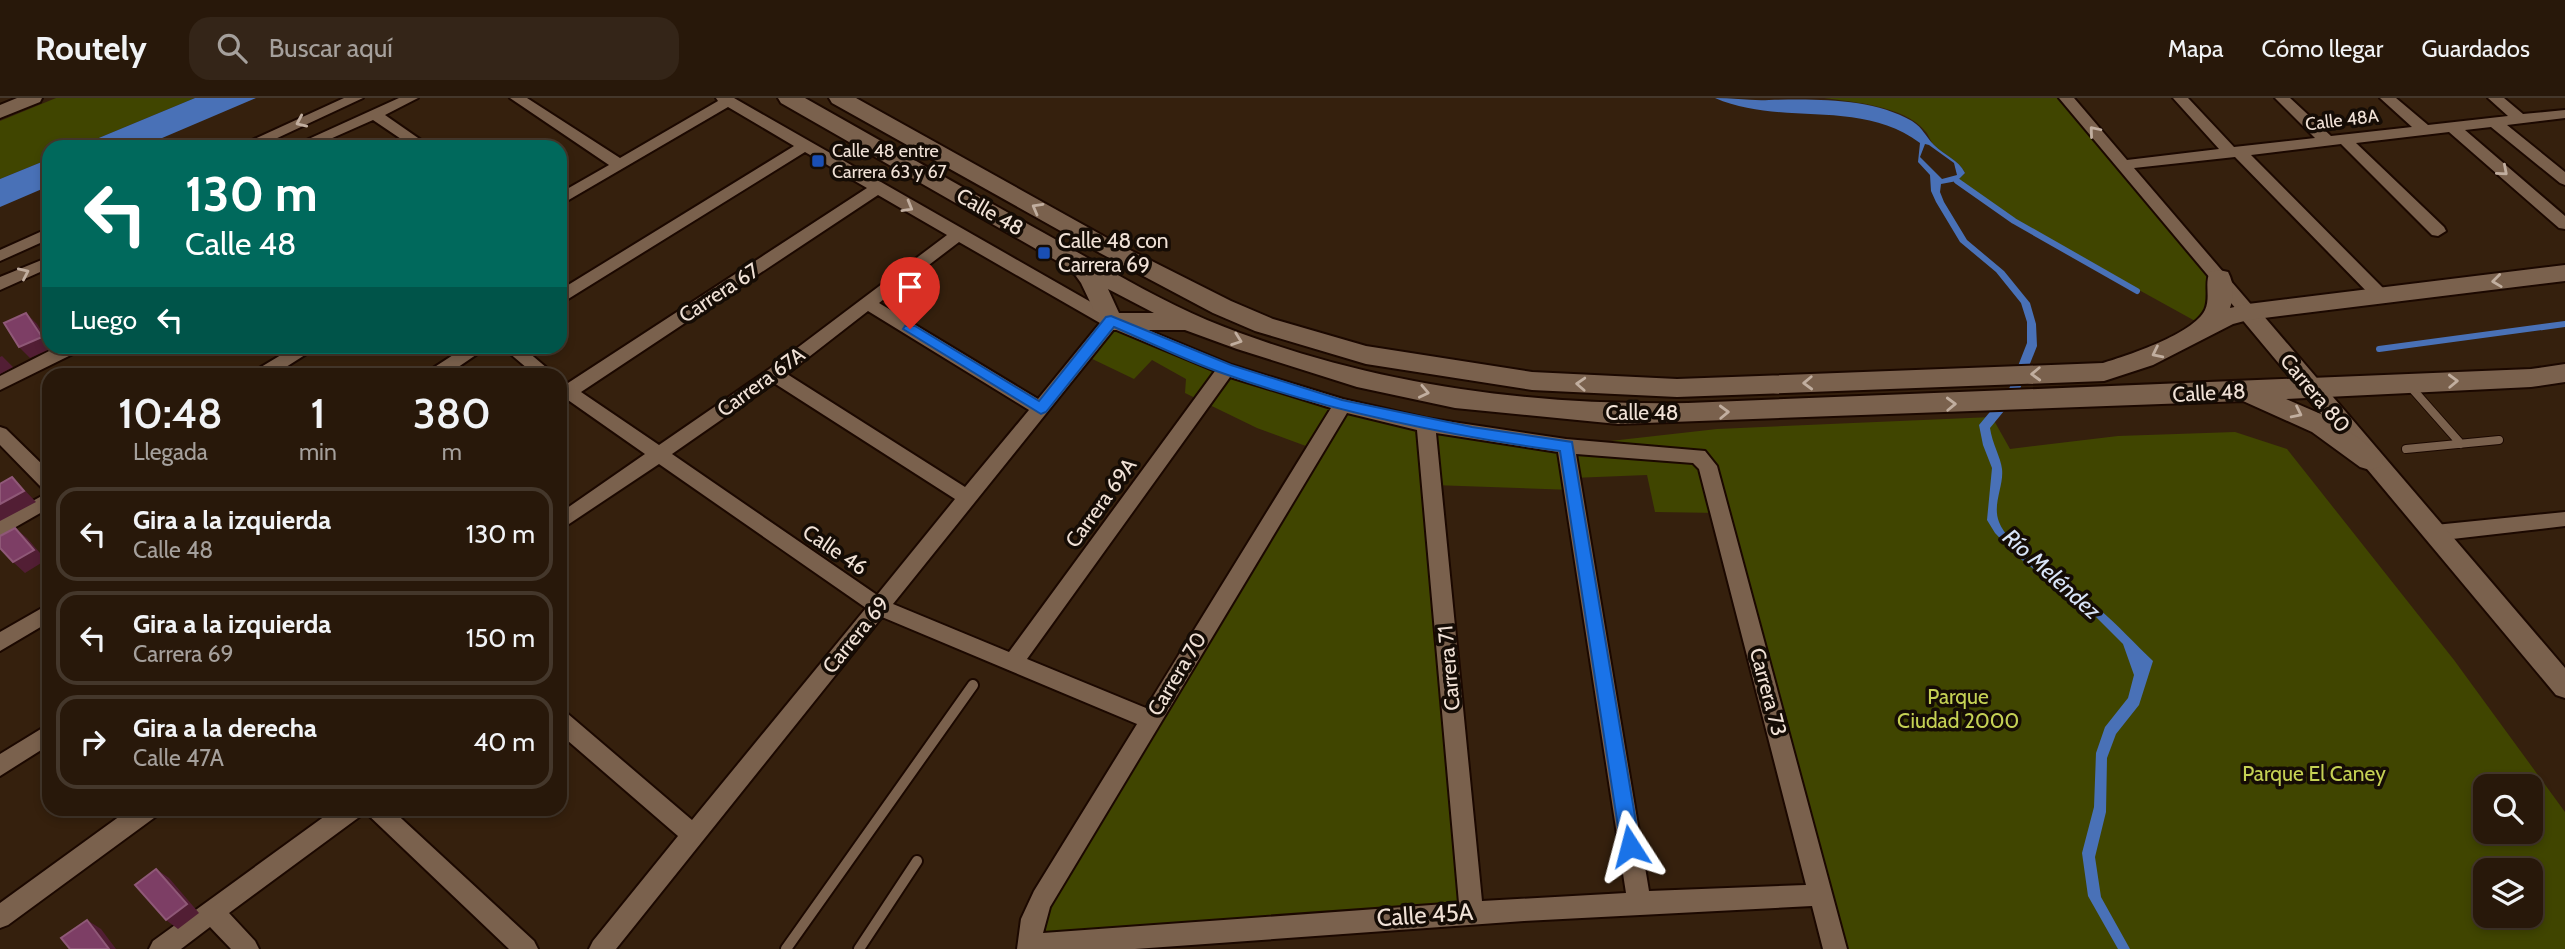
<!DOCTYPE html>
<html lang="es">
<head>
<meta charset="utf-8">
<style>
  body { margin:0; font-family:Cabin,sans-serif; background:#342518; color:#f1f3f6; height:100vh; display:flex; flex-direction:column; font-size:26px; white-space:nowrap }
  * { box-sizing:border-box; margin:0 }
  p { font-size:23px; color:#a5a09c }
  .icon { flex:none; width:38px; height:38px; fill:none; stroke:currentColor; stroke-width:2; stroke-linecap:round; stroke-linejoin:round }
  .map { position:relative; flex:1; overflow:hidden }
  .panel { position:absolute; left:42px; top:270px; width:525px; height:448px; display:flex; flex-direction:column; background:#28180a; border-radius:21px; box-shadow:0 4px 10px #0003,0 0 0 2px #44372b }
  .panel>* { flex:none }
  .hud { position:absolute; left:42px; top:42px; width:525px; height:214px; border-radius:21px; box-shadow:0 4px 10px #0003,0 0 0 2px #44372b; background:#00695c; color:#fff; overflow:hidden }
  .fabs { position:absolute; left:2473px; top:676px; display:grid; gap:14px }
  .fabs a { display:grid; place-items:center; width:70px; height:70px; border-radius:14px; background:#28180a; box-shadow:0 4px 10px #0003,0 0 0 2px #44372b; font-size:35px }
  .pin { position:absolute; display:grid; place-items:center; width:60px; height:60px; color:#fff; margin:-72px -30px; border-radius:50% 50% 50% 0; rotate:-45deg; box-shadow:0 0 7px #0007 }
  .pin .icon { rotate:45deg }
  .me { position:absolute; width:77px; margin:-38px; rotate:351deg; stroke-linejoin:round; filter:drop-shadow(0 0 5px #0008) }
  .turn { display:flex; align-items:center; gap:24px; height:147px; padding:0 28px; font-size:32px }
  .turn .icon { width:91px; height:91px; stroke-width:2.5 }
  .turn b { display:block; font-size:49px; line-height:60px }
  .then { display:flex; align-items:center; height:66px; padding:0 28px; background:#0003; gap:14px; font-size:26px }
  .eta { display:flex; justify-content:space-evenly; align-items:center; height:119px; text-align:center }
  .eta b { font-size:42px; font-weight:600; line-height:49px }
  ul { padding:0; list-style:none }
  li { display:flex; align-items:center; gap:21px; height:94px; margin:0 14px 10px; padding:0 14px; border:4px solid #44372b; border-radius:21px }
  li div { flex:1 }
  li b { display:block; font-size:26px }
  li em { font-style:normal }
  header { display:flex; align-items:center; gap:42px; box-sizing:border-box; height:98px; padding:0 35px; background:#28180a; border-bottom:2px solid #44372b }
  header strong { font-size:33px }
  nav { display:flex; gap:38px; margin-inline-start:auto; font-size:24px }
  .search { width:490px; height:63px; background:#342518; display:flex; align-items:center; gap:18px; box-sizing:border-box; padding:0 24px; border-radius:21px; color:#a5a09c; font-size:26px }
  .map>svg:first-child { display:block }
  .green { fill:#404500; fill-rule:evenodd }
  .water { fill:#4971b7; fill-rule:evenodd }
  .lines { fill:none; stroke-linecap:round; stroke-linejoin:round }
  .stream { stroke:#4971b7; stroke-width:6 }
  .service-far1-casing { stroke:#1b0800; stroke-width:10 }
  .service-casing { stroke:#1b0800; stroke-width:14 }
  .minor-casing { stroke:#1b0800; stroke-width:4 }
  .tertiary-casing { stroke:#1b0800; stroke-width:4 }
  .secondary-casing { stroke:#1b0800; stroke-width:4 }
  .service-far1 { stroke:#7a614d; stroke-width:8 }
  .service { stroke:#7a614d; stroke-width:10 }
  .minor { fill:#7a614d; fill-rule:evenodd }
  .tertiary { fill:#7a614d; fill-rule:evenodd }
  .secondary { fill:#7a614d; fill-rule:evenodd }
  .shaded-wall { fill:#521e34 }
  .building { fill:#7d3e65; stroke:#8f5877; stroke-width:2 }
  .oneway { stroke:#c1ae9f }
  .route { fill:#1a73e8; stroke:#114b97; stroke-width:2 }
  .transit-dot { fill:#1a4fb4; stroke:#150c05; stroke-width:2.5 }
  .labels { text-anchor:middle; stroke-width:7; stroke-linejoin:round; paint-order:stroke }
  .far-street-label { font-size:18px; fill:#f0e1d6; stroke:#150c05 }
  .far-poi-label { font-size:18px; fill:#f0e1d6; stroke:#150c05; text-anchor:start }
  .street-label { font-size:21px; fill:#f0e1d6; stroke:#150c05 }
  .poi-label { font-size:21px; fill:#f0e1d6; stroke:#150c05; text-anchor:start }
  .park-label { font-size:21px; fill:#c5d154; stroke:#150c05 }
  .water-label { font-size:23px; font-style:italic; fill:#d9e5f9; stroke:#150c05 }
  .near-street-label { font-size:24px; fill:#f0e1d6; stroke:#150c05 }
</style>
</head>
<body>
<header>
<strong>Routely</strong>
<div class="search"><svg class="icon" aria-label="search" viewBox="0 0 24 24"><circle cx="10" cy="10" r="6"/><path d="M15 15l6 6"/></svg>Buscar aquí</div>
<nav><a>Mapa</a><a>Cómo llegar</a><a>Guardados</a></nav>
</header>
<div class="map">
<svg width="2565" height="851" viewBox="0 0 2565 851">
  <rect width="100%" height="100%" fill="#35200d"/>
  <path class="green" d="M56,0H195L77,49H49V61L0,81V23Z
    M1824,0H2066L2219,180L2206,229L2014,123L1957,83L1965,75C1958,61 1945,58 1934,47C1930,43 1929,37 1925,33C1905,8 1853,4 1824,0Z
    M1111,223L1167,248L1342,307L1566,348L1717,331L1992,319L2010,351L2118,338L2235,334L2287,351L2454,562L2565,714V851H1835L1721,415L1655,414L1647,377L1572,380L1573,392L1433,387L1471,813L1029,848L1033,821L1314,351L1257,330L1185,295L1186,281L1152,262L1134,281L1084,257ZM2485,688H2530V733H2485ZM2485,772H2530V817H2485Z"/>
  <path class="water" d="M195,0H256L141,49H77Z
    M1715,0C1733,0 1751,3 1769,2C1815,1 1872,0 1912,23C1924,31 1925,38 1934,47C1945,58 1958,61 1965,75L1957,83L1941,86L1940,94L1944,104L1967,142L2004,173L2030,205L2036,226L2037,248L2018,296L1990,330C1992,345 2001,360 2002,371C2004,388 1992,406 1999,424C2009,452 2075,490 2099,511C2118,527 2135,546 2153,563L2139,607L2116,636L2107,660L2106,714L2095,759L2101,799L2130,851H2118L2088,798L2082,755L2094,709L2096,655L2105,629L2128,600L2134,577L2123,546L2093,516L2018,459L1995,435L1987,422L1992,370L1983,347L1979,327L2009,291L2027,245V224L2021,205L1996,174L1960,144L1936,104L1931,93L1930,77L1918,64L1920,45C1860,0 1782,29 1715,0ZM1925,46L1929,47L1954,65L1957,77L1942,81L1920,59Z
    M49,61V88L0,109V81Z"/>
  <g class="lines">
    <path class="stream" d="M1957,83L2014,123L2137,193
      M2379,251L2565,226"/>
    <g class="service-far1-casing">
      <path id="service-far1" d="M2408,286L2461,346
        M2406,351L2499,342"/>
    </g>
    <g class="service-casing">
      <path id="service" d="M786,851L973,587
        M859,851L917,763"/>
    </g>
    <g class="minor-casing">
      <path id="minor" d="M344,0H363L258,49H237Z
        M399,0H418L385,17L431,49H413L373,22L312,49H291Z
        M510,0H527L620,60L718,3L716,0H734L1117,219L1232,267L1343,301L1426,320L1566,341L1705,353L1717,368L1847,851H1823L1812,808L1524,823L1135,851H1017L1021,821L1034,793L1137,626L882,519L616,851H589L593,843L678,738L560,636V614L568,616L692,722L866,510L659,366L560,432V415L645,356L568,302L560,305V282L568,285L867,90L805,54L560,206V192L794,48L728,9L560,107V95L609,67ZM878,97L947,137L768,272L659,347L581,294ZM959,144L1100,225L1038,301L879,205ZM868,213L1029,312L965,389L787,276ZM1114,231L1215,273L1009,554L893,506ZM1230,279L1331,310L1146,610L1027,561ZM774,285L955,401L877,497L672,356ZM1347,315L1417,332L1459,805L1043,835L1050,809ZM1436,335L1558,354L1626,795L1482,803ZM1576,356L1693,365L1699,371L1806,787L1649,793Z
        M2059,0H2074L2127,62L2219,51L2173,0H2188L2234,49L2315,40L2275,0H2290L2331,38L2412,29L2380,0H2396L2428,27L2508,18L2488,0H2504L2523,16L2565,12V20L2507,27L2565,74V87L2560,85L2491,29L2465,32L2565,118V131L2559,130L2449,34L2356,45L2444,129L2446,133L2438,138L2432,137L2341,46L2251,57L2387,194L2389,198L2381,204L2375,202L2235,59L2134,70L2254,210L2256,214L2248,220L2242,218Z
        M49,130V141L0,163V152Z
        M49,159V170L0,192V179Z
        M59,248H83L81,252L0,292V278Z
        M296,248H319L275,276H253L256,272Z
        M467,248H489L448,276H427L430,272Z
        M501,248H521L554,276H534Z
        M0,329L6,331L49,373V392L42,390L0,347Z
        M49,394V410L0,438V421Z
        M2565,414V428L2435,443L2428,440L2425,435L2428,430L2435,427Z
        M49,506V524L0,553V534Z
        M49,626V647L0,678V656Z
        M131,710H161L158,717L8,827L0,830V805Z
        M336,710H390L534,843L538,851H509L364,713L362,717L229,815L255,843L259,851H231L210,829L181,851H149L153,843Z"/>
    </g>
    <g class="tertiary-casing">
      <path id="tertiary" d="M17,0H42L40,4L0,20V7Z
        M2248,207L2256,209L2565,570V600L2556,597L2240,219L2237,214L2240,209Z"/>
    </g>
    <g class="secondary-casing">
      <path id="secondary" d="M778,0H805C884,45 964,90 1044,135C1095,164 1153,199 1207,222C1360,285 1524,308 1688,305L2531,271L2565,266V284L2531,289L2286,301L2330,320L2380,355L2383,362L2380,369L2370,372L2360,369L2312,334L2243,303L1618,326L1455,310L1357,289L1237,251L1185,232H1111L1102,229L1081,185L1071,171L781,5ZM1108,191L1154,215H1119Z
        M829,0H856L1116,145L1231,203L1273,221L1366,248L1532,274L1677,281L2103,265C2129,257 2193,236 2205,212C2211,199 2204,185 2210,174L2219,172L2228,174C2234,185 2234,198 2230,210L2248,206L2565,167V183L2248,222L2233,226L2153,267L2104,283L1677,299L1532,292L1366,266L1255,233L1213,215L1100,155L832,5Z"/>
    </g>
    <use href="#service-far1" class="service-far1"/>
    <use href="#service" class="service"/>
    <use href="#minor" class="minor"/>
    <use href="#tertiary" class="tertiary"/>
    <use href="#secondary" class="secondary"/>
  </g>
  <path class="shaded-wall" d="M26,215L37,226L49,245V248H51L52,250L30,260L19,249Z
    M2,258L13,269L0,276V259Z
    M12,379L36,404L0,423V406Z
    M15,430L27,440L46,462L25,475L13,464Z
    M156,771L169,780L199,815L178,831L166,822Z
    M87,822L101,831L116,851H109Z"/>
  <path class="building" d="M26,215L42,239L19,249L4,225Z
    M12,379L24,393L0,406V386Z
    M15,430L34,452L13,464L0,450V438Z
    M156,771L187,806L166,822L135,787Z
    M87,822L109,851H70L61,840Z"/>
  <defs><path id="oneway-chevron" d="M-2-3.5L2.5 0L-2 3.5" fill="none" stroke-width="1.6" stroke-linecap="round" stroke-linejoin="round" transform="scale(1.75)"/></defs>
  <g class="oneway">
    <use href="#oneway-chevron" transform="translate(301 24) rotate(156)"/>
    <use href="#oneway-chevron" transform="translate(2094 33) rotate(-130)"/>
    <use href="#oneway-chevron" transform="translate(2503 73) rotate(41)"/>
    <use href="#oneway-chevron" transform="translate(908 109) rotate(30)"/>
    <use href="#oneway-chevron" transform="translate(1037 110) rotate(-151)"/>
    <use href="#oneway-chevron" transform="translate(24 175) rotate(-25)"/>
    <use href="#oneway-chevron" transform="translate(2497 183) rotate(173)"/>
    <use href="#oneway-chevron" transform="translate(1237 242) rotate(20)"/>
    <use href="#oneway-chevron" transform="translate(2157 255) rotate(154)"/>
    <use href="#oneway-chevron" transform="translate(2036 276) rotate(178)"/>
    <use href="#oneway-chevron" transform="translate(2453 283) rotate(-2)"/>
    <use href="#oneway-chevron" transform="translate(1808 285) rotate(178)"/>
    <use href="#oneway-chevron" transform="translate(1581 286) rotate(-177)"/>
    <use href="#oneway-chevron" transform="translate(1424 294) rotate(12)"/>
    <use href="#oneway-chevron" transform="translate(1951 306) rotate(-2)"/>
    <use href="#oneway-chevron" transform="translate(1724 314) rotate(-2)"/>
    <use href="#oneway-chevron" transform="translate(2297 315) rotate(26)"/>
  </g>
  <path class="route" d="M1111,218L1231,267L1342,302L1472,329L1572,344L1640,748L1637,754L1630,757L1623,754L1621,748L1560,353C1445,337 1331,314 1222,275C1185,262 1149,244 1114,229L1046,314L1041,316L903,231L905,228H915L1039,303L1106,219Z"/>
  <g class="transit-dot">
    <rect x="811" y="56" width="14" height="14" rx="3.5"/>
    <rect x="1037" y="148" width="14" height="14" rx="3.5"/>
  </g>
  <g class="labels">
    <g class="far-street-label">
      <text transform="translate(2342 22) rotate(-7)" y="6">Calle 48A</text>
    </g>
    <g class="far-poi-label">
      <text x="832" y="59">Calle 48 entre<tspan x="832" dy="21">Carrera 63 y 67</tspan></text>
    </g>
    <g class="street-label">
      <text transform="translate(990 114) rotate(30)" y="7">Calle 48</text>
      <text transform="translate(719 195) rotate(-33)" y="7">Carrera 67</text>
      <text transform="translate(761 284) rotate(-36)" y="7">Carrera 67A</text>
      <text transform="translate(2209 295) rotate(-3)" y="7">Calle 48</text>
      <text transform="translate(2315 295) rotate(50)" y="7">Carrera 80</text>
      <text x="1642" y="322">Calle 48</text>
      <text transform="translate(1101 405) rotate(-54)" y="7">Carrera 69A</text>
      <text transform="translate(835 452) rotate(34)" y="7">Calle 46</text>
      <text transform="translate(856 537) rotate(-51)" y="7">Carrera 69</text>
      <text transform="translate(1449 570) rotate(-95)" y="7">Carrera 71</text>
      <text transform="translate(1177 576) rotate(-59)" y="7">Carrera 70</text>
      <text transform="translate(1768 594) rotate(75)" y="7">Carrera 73</text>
    </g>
    <g class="poi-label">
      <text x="1058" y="150">Calle 48 con<tspan x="1058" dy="24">Carrera 69</tspan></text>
    </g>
    <g class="park-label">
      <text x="1958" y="606">Parque<tspan x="1958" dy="24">Ciudad 2000</tspan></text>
      <text x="2314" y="683">Parque El Caney</text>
    </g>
    <g class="water-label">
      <text transform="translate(2052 476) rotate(42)" y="8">Río Meléndez</text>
    </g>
    <g class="near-street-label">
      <text transform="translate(1425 817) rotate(-4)" y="8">Calle 45A</text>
    </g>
  </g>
</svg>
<div class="fabs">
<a><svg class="icon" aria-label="search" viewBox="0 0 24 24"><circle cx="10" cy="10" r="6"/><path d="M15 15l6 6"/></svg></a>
<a><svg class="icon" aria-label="layers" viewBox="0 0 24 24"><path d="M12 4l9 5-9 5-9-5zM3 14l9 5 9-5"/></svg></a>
</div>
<div class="pin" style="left:910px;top:231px;background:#d93025"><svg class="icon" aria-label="arrive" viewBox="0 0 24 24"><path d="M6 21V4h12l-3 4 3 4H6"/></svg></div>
<svg class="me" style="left:1630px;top:748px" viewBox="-20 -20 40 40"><path d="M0-17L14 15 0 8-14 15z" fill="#1a73e8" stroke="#fff" stroke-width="4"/></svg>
<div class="hud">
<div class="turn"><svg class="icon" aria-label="left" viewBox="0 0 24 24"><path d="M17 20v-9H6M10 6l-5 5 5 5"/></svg><div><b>130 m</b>Calle 48</div></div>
<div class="then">Luego<svg class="icon" aria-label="left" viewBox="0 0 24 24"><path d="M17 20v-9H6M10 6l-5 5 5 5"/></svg></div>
</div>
<section class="panel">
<div class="eta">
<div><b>10:48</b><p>Llegada</p></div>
<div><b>1</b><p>min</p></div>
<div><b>380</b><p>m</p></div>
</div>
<ul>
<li><svg class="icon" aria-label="left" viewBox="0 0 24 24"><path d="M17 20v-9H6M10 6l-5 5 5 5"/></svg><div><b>Gira a la izquierda</b><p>Calle 48</p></div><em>130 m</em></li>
<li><svg class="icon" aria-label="left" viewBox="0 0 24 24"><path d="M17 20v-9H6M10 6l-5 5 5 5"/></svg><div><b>Gira a la izquierda</b><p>Carrera 69</p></div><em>150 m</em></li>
<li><svg class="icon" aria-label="right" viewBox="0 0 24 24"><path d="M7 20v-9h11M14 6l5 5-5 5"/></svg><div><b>Gira a la derecha</b><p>Calle 47A</p></div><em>40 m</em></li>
</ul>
</section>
</div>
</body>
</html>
